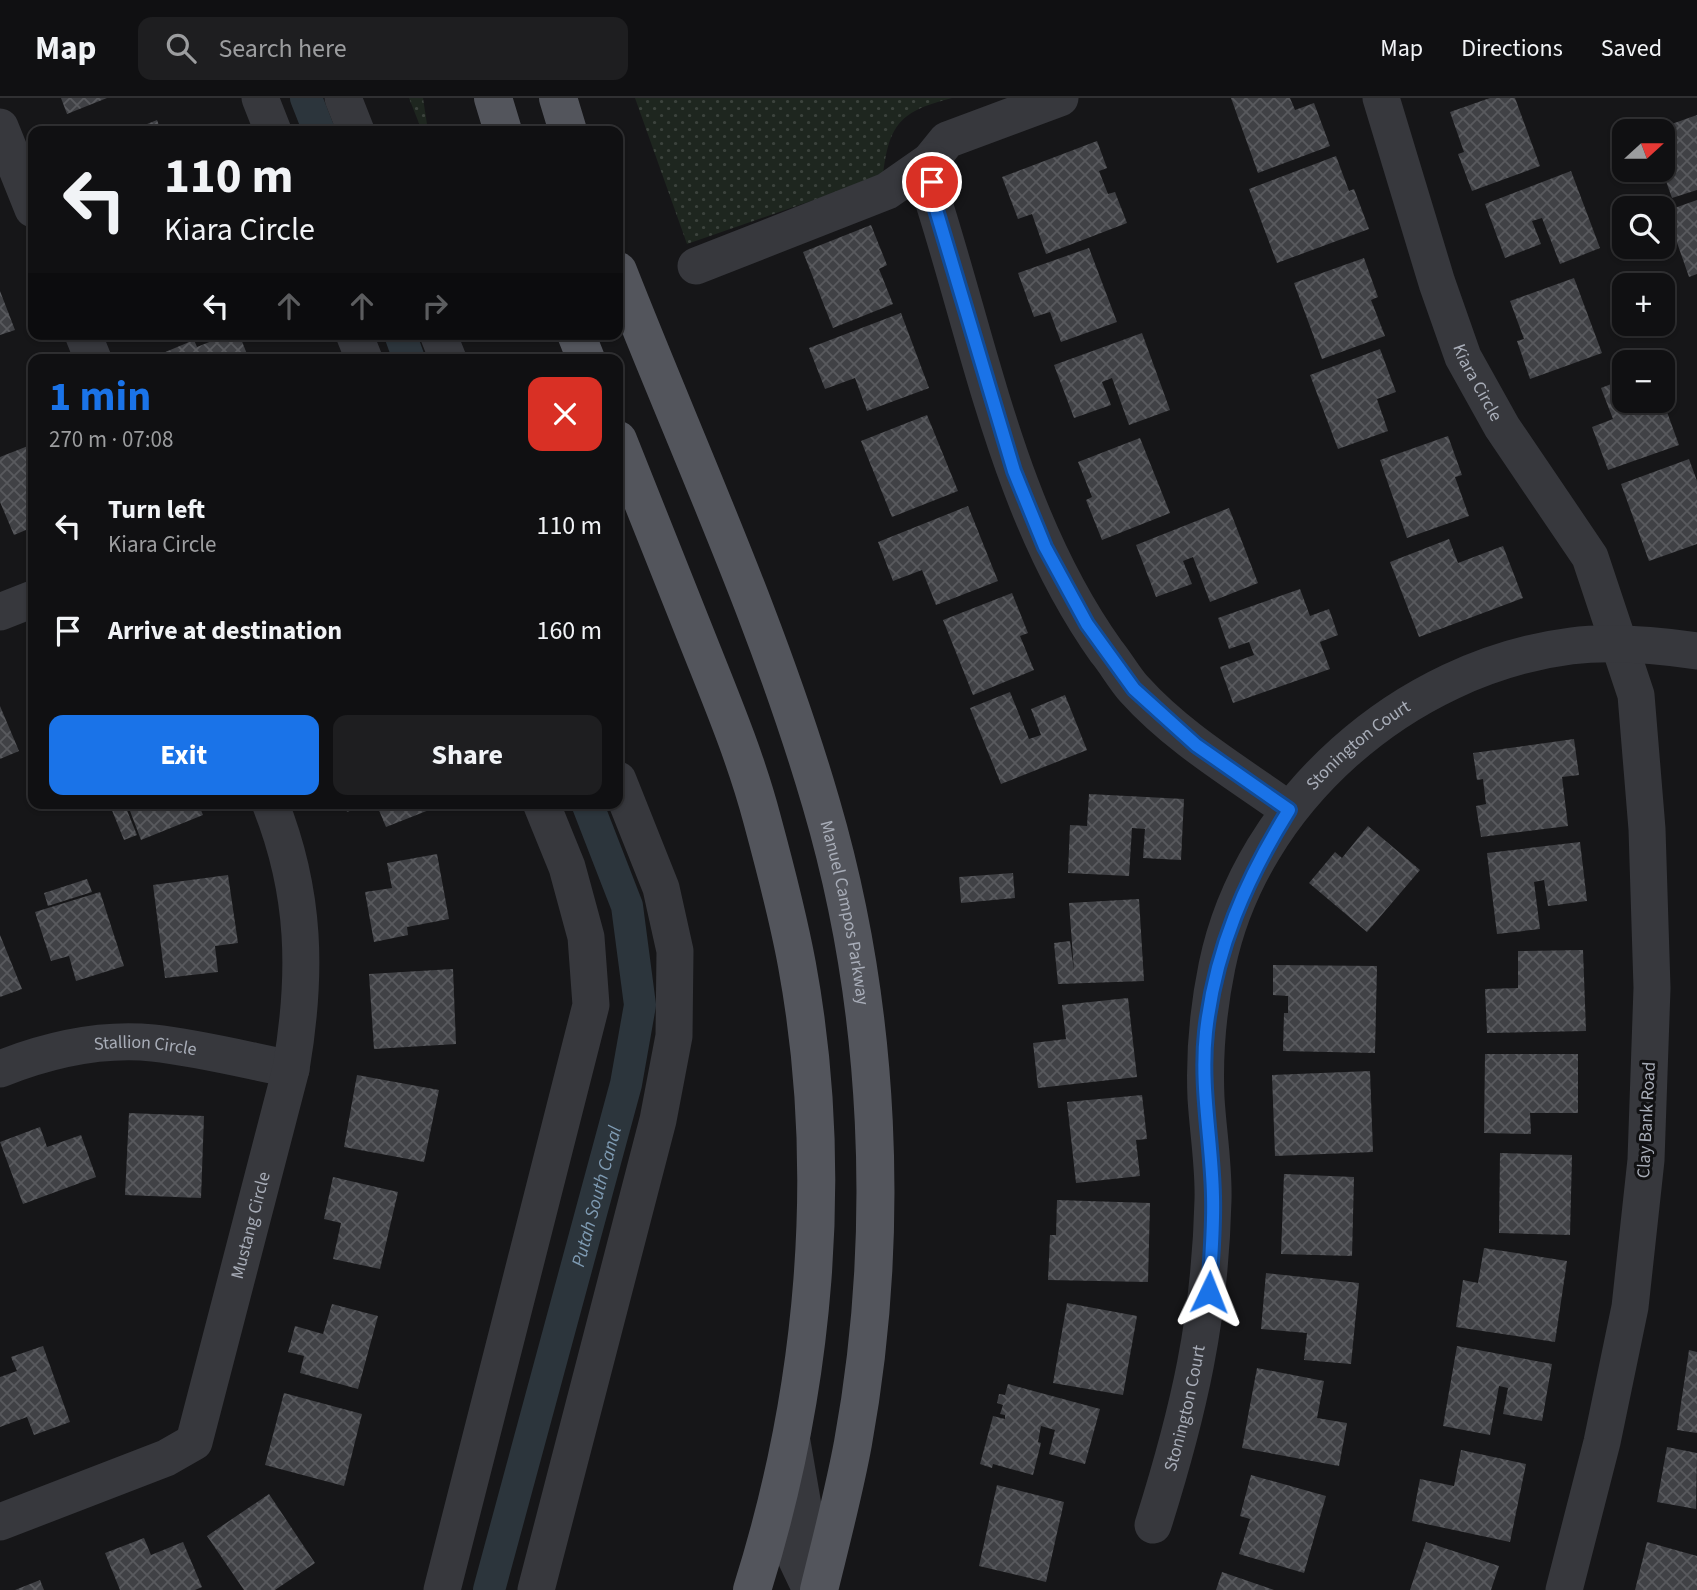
<!DOCTYPE html>
<html lang="en">
<head>
<meta charset="utf-8">
<style>
  body { margin:0; font-family:"Source Sans 3",sans-serif; background:#1e1e20; color:#f1f3f6; height:100vh; display:flex; flex-direction:column; font-size:26px; white-space:nowrap }
  * { box-sizing:border-box; margin:0 }
  p { font-size:23px; color:#9c9d9f }
  .icon { flex:none; width:38px; height:38px; fill:none; stroke:currentColor; stroke-width:2; stroke-linecap:round; stroke-linejoin:round }
  .map { position:relative; flex:1; overflow:hidden }
  .sheet { position:absolute; left:28px; top:256px; width:595px; height:455px; display:flex; flex-direction:column; background:#101012; border-radius:14px; box-shadow:0 2px 5px #0004,0 0 0 2px #303032 }
  .sheet>* { flex:none }
  .hud { position:absolute; left:28px; top:28px; width:595px; height:214px; border-radius:14px; box-shadow:0 2px 5px #0004,0 0 0 2px #303032; background:#101012; color:#f1f3f6; overflow:hidden }
  .needle { width:46px; rotate:69deg }
  .fabs { position:absolute; left:1612px; top:21px; display:grid; gap:14px }
  .fabs a { display:grid; place-items:center; width:63px; height:63px; border-radius:14px; background:#101012; box-shadow:0 2px 5px #0004,0 0 0 2px #303032; font-size:35px }
  .pin { position:absolute; display:grid; place-items:center; width:60px; height:60px; color:#fff; margin:-30px; border:4px solid #fff; border-radius:50%; box-shadow:0 2px 7px #0007 }
  .me { position:absolute; width:77px; margin:-38px; rotate:2deg; stroke-linejoin:round; filter:drop-shadow(0 0 5px #0008) }
  .turn { display:flex; align-items:center; gap:24px; height:147px; padding:0 21px; font-size:32px }
  .turn .icon { width:91px; height:91px; stroke-width:2.5 }
  .turn b { display:block; font-size:49px; line-height:60px }
  .lanes { display:flex; align-items:center; height:66px; padding:0 21px; background:#0003; justify-content:center; gap:35px; direction:ltr }
  .lanes .off { opacity:.35 }
  .round { display:grid; place-items:center; flex:none; width:74px; height:74px; border-radius:14px; background:#1e1e20 }
  .summary { display:flex; align-items:center; justify-content:space-between; height:119px; padding:0 21px }
  h1 { font-size:42px; font-weight:700; line-height:52px; color:#1a73e8 }
  .cta { display:flex; gap:14px; margin-top:auto; padding:14px 21px }
  .cta a { flex:1; height:80px; border-radius:14px; background:#1a73e8; color:#fff; font-size:28px; font-weight:700; line-height:80px; text-align:center }
  .cta a+a { background:#1e1e20; color:#f1f3f6 }
  ul { padding:0; list-style:none }
  li { display:flex; align-items:center; gap:21px; height:105px; padding:0 21px }
  li div { flex:1 }
  li b { display:block; font-size:26px }
  li em { font-style:normal }
  header { display:flex; align-items:center; gap:42px; box-sizing:border-box; height:98px; padding:0 35px; background:#101012; border-bottom:2px solid #303032 }
  header strong { font-size:33px }
  nav { display:flex; gap:38px; margin-inline-start:auto; font-size:24px }
  .search { width:490px; height:63px; background:#1e1e20; display:flex; align-items:center; gap:18px; box-sizing:border-box; padding:0 24px; border-radius:14px; color:#9c9d9f; font-size:26px }
  .map>svg:first-child { display:block }
  .grass { fill:url(#grass-dots) }
  .lines { fill:none; stroke-linecap:round; stroke-linejoin:round }
  .canal { stroke:#2c353c; stroke-width:32 }
  .building { fill:url(#building-cross-hatch) }
  .minor { stroke:#37383d; stroke-width:37 }
  .major { stroke:#53555c; stroke-width:38 }
  .route-casing { stroke:#114b97; stroke-width:18 }
  .route { stroke:#1a73e8; stroke-width:12 }
  .labels { text-anchor:middle; stroke-width:6; stroke-linejoin:round; paint-order:stroke }
  .street-label { font-size:18px; fill:#a8adb8; stroke:#111113 }
  .water-label { font-size:19px; font-style:italic; fill:#7f9bb3; stroke:#111113 }
</style>
</head>
<body>
<header>
<strong>Map</strong>
<div class="search"><svg class="icon" aria-label="search" viewBox="0 0 24 24"><circle cx="10" cy="10" r="6"/><path d="M15 15l6 6"/></svg>Search here</div>
<nav><a>Map</a><a>Directions</a><a>Saved</a></nav>
</header>
<div class="map">
<svg width="1697" height="1492" viewBox="0 0 1697 1492">
  <defs>
    <pattern id="grass-dots" width="8" height="8" patternUnits="userSpaceOnUse" patternTransform="scale(1.75)"><rect width="8" height="8" fill="#1e261f"/><path d="M2 2h.1M6 6h.1" fill="none" stroke="#3c433d" stroke-width="1.8" stroke-linecap="round"/></pattern>
    <pattern id="building-cross-hatch" width="8" height="8" patternUnits="userSpaceOnUse" patternTransform="scale(1.75)"><rect width="8" height="8" fill="#404145"/><path d="M0 0l8 8M0 8l8-8" fill="none" stroke="#595a5e"/></pattern>
  </defs>
  <rect width="100%" height="100%" fill="#161618"/>
  <path class="grass" d="M409,0H423L428,33H422Z
    M635,0H952C901,13 889,25 883,78L687,146Z"/>
  <g class="lines">
    <g class="canal">
      <path d="M306,0L319,33"/>
      <path d="M400,236L409,261"/>
      <path id="s1" d="M489,1492L626,986L640,907L627,808L587,705"/>
    </g>
  </g>
  <path class="building" d="M61,0H107L67,16Z
    M1231,0H1290L1295,12L1314,5L1330,48L1258,75Z
    M1490,0H1515L1540,68L1472,93L1458,56L1464,54L1450,14Z
    M1697,17V92L1672,100L1662,72V33H1652Z
    M157,22L161,33H130Z
    M1097,43L1107,70L1099,73L1108,96L1115,94L1127,125L1046,156L1032,116L1018,121L1002,79Z
    M1336,58L1349,93L1354,91L1369,131L1277,165L1249,91Z
    M1571,73L1600,150L1560,166L1542,120L1532,123L1541,146L1505,160L1485,106Z
    M1697,102V176L1689,179L1666,113Z
    M871,127L887,167L879,171L893,206L833,230L803,154Z
    M1089,150L1117,224L1061,244L1050,214L1034,219L1018,175Z
    M1364,160L1378,199L1371,202L1385,238L1322,261L1294,185Z
    M1574,180L1602,255L1530,281L1517,243L1524,241L1510,203Z
    M0,193L15,232L0,237Z
    M901,215L929,290L867,313L855,280L825,291L809,250Z
    M1142,235L1170,312L1129,327L1112,280L1102,284L1111,307L1074,320L1054,267Z
    M229,236H239L249,261H165L163,255L194,242L197,249Z
    M1380,251L1396,294L1377,301L1388,333L1338,351L1310,277Z
    M1624,281V303H1663L1679,347L1608,372L1592,329L1613,321L1601,290Z
    M927,317L958,393L892,419L861,343Z
    M1448,338L1462,377L1455,379L1469,418L1407,440L1380,362Z
    M1140,340L1170,415L1102,442L1086,402L1092,399L1078,364Z
    M33,346V429L14,437L0,404V359Z
    M1689,361L1697,383V446L1649,463L1621,386Z
    M968,408L998,483L936,507L922,472L893,483L878,444Z
    M1229,410L1258,485L1210,504L1193,459L1183,463L1192,486L1156,499L1136,447Z
    M1449,441L1458,465L1503,448L1523,500L1419,539L1390,464Z
    M1300,491L1310,518L1329,511L1338,537L1320,544L1330,571L1233,605L1220,569L1254,557L1249,544L1229,551L1218,520Z
    M1012,495L1028,535L1020,538L1034,572L973,597L943,522Z
    M1010,594L1029,641L1041,637L1031,611L1065,597L1087,652L1001,686L970,610Z
    M0,608L19,653L0,661Z
    M1574,641L1579,677L1562,679L1568,728L1481,739L1476,708L1486,706L1483,681L1477,682L1473,655Z
    M1089,696L1184,701L1181,762L1143,760L1145,731L1132,730L1129,778L1068,775L1070,727L1087,728Z
    M109,705H124L137,737L124,742Z
    M127,705H198L203,717L141,742Z
    M344,705H370L347,714Z
    M376,705H426L429,712L386,729Z
    M1368,728L1420,772L1367,834L1309,785L1335,754L1342,760Z
    M1580,744L1587,803L1548,808L1544,782L1534,784L1540,831L1497,836L1487,755Z
    M437,756L449,821L407,829L408,837L374,844L365,794L392,790L387,765Z
    M1013,775L1015,800L961,805L959,779Z
    M228,777L238,845L215,848L218,874L165,880L153,787Z
    M87,781L92,794L48,808L44,795Z
    M100,794L124,868L76,883L69,858L51,863L35,814Z
    M1139,801L1144,883L1058,886L1054,845L1070,843L1074,873L1069,805Z
    M0,837L22,891L0,899Z
    M1583,852L1586,933L1487,935L1485,891L1518,890V853Z
    M1273,867L1377,868L1375,955L1283,953L1284,915H1288V898L1273,897Z
    M453,871L456,946L374,951L369,876Z
    M1128,900L1137,979L1038,990L1033,945L1066,941L1062,907Z
    M1485,956H1578V1015H1530L1531,1036L1484,1035Z
    M1370,973L1373,1054L1275,1058L1272,977Z
    M357,977L439,992L424,1064L344,1049Z
    M1142,997L1147,1041L1136,1042L1140,1078L1076,1085L1067,1004Z
    M129,1015L204,1018L201,1100L125,1097Z
    M40,1029L47,1049L81,1037L96,1079L23,1106L0,1044Z
    M1500,1055L1572,1057L1570,1137L1499,1135Z
    M1284,1076L1354,1079L1352,1158L1281,1156Z
    M333,1079L398,1094L380,1171L333,1161L341,1125L324,1121Z
    M1057,1102L1150,1105L1148,1184L1048,1182L1050,1137H1056Z
    M1484,1150L1567,1163L1555,1244L1456,1229L1463,1182L1478,1185Z
    M1266,1175L1359,1185L1351,1266L1304,1262L1307,1235L1261,1231Z
    M1067,1205L1137,1218L1123,1297L1053,1285Z
    M332,1206L378,1218L358,1291L300,1275L304,1258L288,1254L295,1228L323,1236Z
    M43,1248L70,1324L34,1337L27,1319L0,1329V1279L17,1273L11,1259Z
    M1457,1248L1552,1266L1542,1323L1503,1316L1508,1290L1499,1288L1490,1337L1443,1328Z
    M1689,1252L1697,1254V1335L1677,1332Z
    M1257,1270L1324,1283L1317,1320L1347,1325L1339,1368L1242,1350Z
    M1008,1286L1100,1311L1085,1366L1049,1356L1055,1332L1041,1328L1038,1344L1041,1345L1033,1377L993,1366L992,1370L980,1366L993,1318L1005,1321V1317L1000,1316L1003,1307L997,1305L999,1296L1005,1297Z
    M284,1295L362,1316L344,1388L265,1367Z
    M1667,1349L1697,1355L1696,1411L1657,1404Z
    M1461,1352L1526,1366L1510,1444L1412,1423L1420,1381L1454,1388Z
    M1251,1377L1326,1398L1304,1475L1239,1456L1250,1421L1240,1418Z
    M997,1387L1064,1404L1046,1484L979,1468Z
    M269,1396L315,1465L275,1492H244L207,1438Z
    M144,1440L151,1457L183,1444L202,1489L195,1492H120L105,1455Z
    M1426,1444L1499,1468L1491,1492H1410Z
    M1647,1444L1697,1458V1492H1635Z
    M1222,1474L1274,1492H1216Z
    M40,1482L44,1492H15Z"/>
  <g class="lines">
    <g class="minor">
      <path d="M260,0L273,33"/>
      <path d="M343,0L356,33"/>
      <path d="M1060,0L947,42L930,63L934,105C982,257 1012,421 1106,553C1116,565 1124,580 1134,591C1178,640 1236,674 1289,712"/>
      <path id="s2" d="M1381,0L1437,185L1463,259L1502,329L1590,459L1636,597L1647,731L1652,890L1646,1062L1630,1209L1602,1344L1564,1492"/>
      <path d="M0,29L33,111"/>
      <path d="M696,168L887,93L930,63"/>
      <path d="M83,236L93,261"/>
      <path d="M354,236L364,261"/>
      <path d="M438,236L448,261"/>
      <path d="M0,514L33,501"/>
      <path id="s3" d="M0,971C48,952 102,940 153,945C199,950 246,962 291,971"/>
      <path d="M792,1344L804,1414L795,1458L811,1492"/>
      <path id="s4" d="M0,1424L166,1360L194,1344L291,971C307,877 306,795 270,705"/>
      <path id="s5" d="M1153,1427C1189,1313 1210,1222 1213,1102C1214,1068 1208,1034 1206,1000C1204,955 1208,912 1217,868C1251,703 1405,569 1571,548C1612,543 1656,547 1697,553"/>
      <path d="M442,1492L591,907L586,839L567,769L541,705"/>
      <path d="M536,1492L658,1022L674,938L675,853L661,790L618,682"/>
    </g>
    <g class="major">
      <path d="M493,0L503,33"/>
      <path d="M558,0L568,33"/>
      <path id="s6" d="M618,173C687,349 768,523 821,705C881,909 891,1136 853,1345C844,1394 831,1443 819,1492"/>
      <path d="M576,236L586,261"/>
      <path d="M618,342C646,412 674,482 702,553C724,608 747,664 762,721C775,769 788,818 797,867C835,1074 815,1292 752,1492"/>
    </g>
  </g>
  <g class="lines">
    <g class="route-casing">
      <path id="route" d="M932,84L934,105L1014,373L1045,449L1087,526L1134,591L1196,647L1289,712C1246,781 1215,852 1206,934C1200,989 1212,1044 1213,1098C1214,1130 1211,1162 1209,1194"/>
    </g>
    <use href="#route" class="route"/>
  </g>
  <g class="labels">
    <g class="street-label">
      <text dy="6" stroke="none"><textPath href="#s2" startOffset="301">Kiara Circle</textPath></text>
      <text dy="6" stroke="none"><textPath href="#s5" startOffset="835">Stonington Court</textPath></text>
      <text dy="6" stroke="none"><textPath href="#s6" startOffset="682">Manuel Campos Parkway</textPath></text>
      <text dy="6" stroke="none"><textPath href="#s3" startOffset="149">Stallion Circle</textPath></text>
      <text transform="translate(1646 1022) rotate(-87)" y="6">Clay Bank Road</text>
      <text dy="6" stroke="none"><textPath href="#s4" startOffset="434">Mustang Circle</textPath></text>
      <text dy="6" stroke="none"><textPath href="#s5" startOffset="121">Stonington Court</textPath></text>
    </g>
    <g class="water-label">
      <text dy="7" stroke="none"><textPath href="#s1" startOffset="408">Putah South Canal</textPath></text>
    </g>
  </g>
</svg>
<div class="fabs">
<a><svg class="needle" viewBox="-14 -14 28 28"><path d="M0-13l5 13h-10z" fill="#e53935"/><path d="M0 13l5-13h-10z" fill="#9c9d9f"/></svg></a>
<a><svg class="icon" aria-label="search" viewBox="0 0 24 24"><circle cx="10" cy="10" r="6"/><path d="M15 15l6 6"/></svg></a>
<a>+</a>
<a>−</a>
</div>
<div class="pin" style="left:932px;top:84px;background:#d93025"><svg class="icon" aria-label="arrive" viewBox="0 0 24 24"><path d="M6 21V4h12l-3 4 3 4H6"/></svg></div>
<svg class="me" style="left:1209px;top:1194px" viewBox="-20 -20 40 40"><path d="M0-17L14 15 0 8-14 15z" fill="#1a73e8" stroke="#fff" stroke-width="4"/></svg>
<div class="hud">
<div class="turn"><svg class="icon" aria-label="left" viewBox="0 0 24 24"><path d="M17 20v-9H6M10 6l-5 5 5 5"/></svg><div><b>110 m</b>Kiara Circle</div></div>
<div class="lanes"><svg class="icon" aria-label="left" viewBox="0 0 24 24"><path d="M17 20v-9H6M10 6l-5 5 5 5"/></svg><svg class="icon off" aria-label="ahead" viewBox="0 0 24 24"><path d="M12 20V5M6 11l6-6 6 6"/></svg><svg class="icon off" aria-label="ahead" viewBox="0 0 24 24"><path d="M12 20V5M6 11l6-6 6 6"/></svg><svg class="icon off" aria-label="right" viewBox="0 0 24 24"><path d="M7 20v-9h11M14 6l5 5-5 5"/></svg></div>
</div>
<section class="sheet">
<div class="summary"><div><h1>1 min</h1><p>270 m · 07:08</p></div><a class="round" style="background:#d93025;color:#fff"><svg class="icon" aria-label="close" viewBox="0 0 24 24"><path d="M6 6l12 12M18 6L6 18"/></svg></a></div>
<ul>
<li><svg class="icon" aria-label="left" viewBox="0 0 24 24"><path d="M17 20v-9H6M10 6l-5 5 5 5"/></svg><div><b>Turn left</b><p>Kiara Circle</p></div><em>110 m</em></li>
<li><svg class="icon" aria-label="arrive" viewBox="0 0 24 24"><path d="M6 21V4h12l-3 4 3 4H6"/></svg><div><b>Arrive at destination</b></div><em>160 m</em></li>
</ul>
<div class="cta"><a>Exit</a><a>Share</a></div>
</section>
</div>
</body>
</html>
